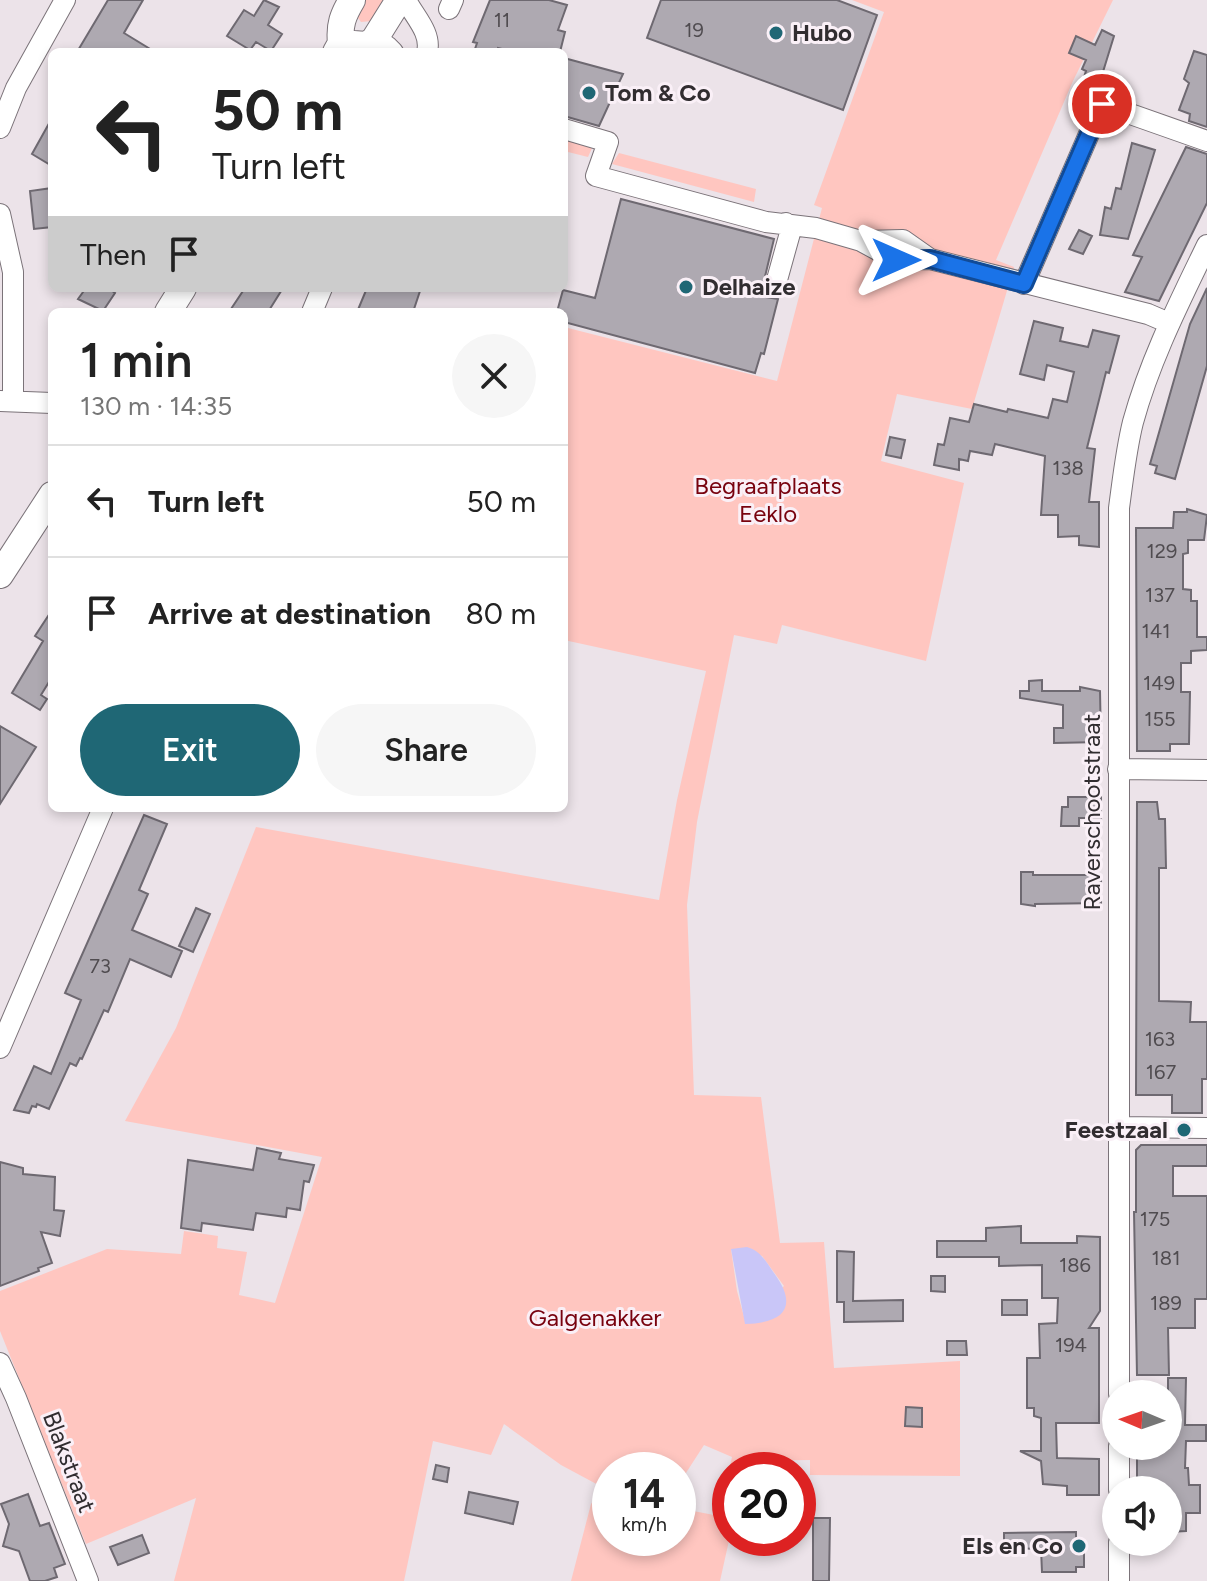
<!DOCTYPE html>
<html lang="en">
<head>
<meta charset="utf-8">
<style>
  body { margin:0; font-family:Figtree,sans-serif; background:#f6f6f6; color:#222; height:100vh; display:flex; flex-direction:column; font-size:30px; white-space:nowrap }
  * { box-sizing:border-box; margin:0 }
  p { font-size:26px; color:#767676 }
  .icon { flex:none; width:44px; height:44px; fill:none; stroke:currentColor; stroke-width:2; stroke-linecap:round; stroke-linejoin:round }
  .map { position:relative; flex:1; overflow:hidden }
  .side { position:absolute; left:48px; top:308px; width:520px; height:504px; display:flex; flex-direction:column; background:#fff; border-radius:12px; box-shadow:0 4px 12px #0003 }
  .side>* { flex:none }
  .guide { position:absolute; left:48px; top:48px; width:520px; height:244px; border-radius:12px; box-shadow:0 4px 12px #0003; background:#fff; color:#222; overflow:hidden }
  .needle { width:52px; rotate:272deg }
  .controls { position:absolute; left:1102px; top:1380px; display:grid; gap:16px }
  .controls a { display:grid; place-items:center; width:80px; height:80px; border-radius:50%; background:#fff; box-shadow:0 4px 12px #0003; font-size:40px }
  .speed { position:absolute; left:592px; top:1452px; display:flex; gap:16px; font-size:40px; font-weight:700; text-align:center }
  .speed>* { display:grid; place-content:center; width:104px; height:104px; border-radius:50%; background:#fff; box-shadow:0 4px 12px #0003; line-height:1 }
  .speed small { font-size:20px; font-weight:400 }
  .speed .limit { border:12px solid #d22; background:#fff; color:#111 }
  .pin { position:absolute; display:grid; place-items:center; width:68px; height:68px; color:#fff; margin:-34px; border:4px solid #fff; border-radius:50%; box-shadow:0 2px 8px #0007 }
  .me { position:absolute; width:88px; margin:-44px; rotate:90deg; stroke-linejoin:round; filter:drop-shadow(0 0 6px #0008) }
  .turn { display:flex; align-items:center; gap:28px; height:168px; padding:0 32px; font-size:36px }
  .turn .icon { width:104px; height:104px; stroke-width:2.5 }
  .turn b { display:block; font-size:56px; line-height:68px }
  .then { display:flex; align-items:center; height:76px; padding:0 32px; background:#0003; gap:16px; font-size:30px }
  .round { display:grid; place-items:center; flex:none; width:84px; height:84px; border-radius:42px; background:#f6f6f6 }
  .headline { display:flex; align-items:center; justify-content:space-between; height:136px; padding:0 32px }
  h1 { font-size:48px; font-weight:600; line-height:60px }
  .action { display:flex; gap:16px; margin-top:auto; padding:16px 32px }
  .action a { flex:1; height:92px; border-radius:48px; background:#1f6775; color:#fff; font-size:32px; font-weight:600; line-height:92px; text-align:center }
  .action a+a { background:#f6f6f6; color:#222 }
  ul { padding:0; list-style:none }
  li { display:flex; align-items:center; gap:24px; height:112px; padding:0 32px; border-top:2px solid #e0e0e0 }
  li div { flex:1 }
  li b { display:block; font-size:30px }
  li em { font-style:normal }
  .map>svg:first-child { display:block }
  .green { fill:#ffc6c0; fill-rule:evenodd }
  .water { fill:#c9c6f8 }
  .building { fill:#aea9b1; stroke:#6e6971; stroke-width:2 }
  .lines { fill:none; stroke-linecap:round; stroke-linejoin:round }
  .minor-casing { stroke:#7b7379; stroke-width:22 }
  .major-casing { stroke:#7b7379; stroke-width:28 }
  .minor { stroke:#fff; stroke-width:20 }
  .major { stroke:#fff; stroke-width:26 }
  .route-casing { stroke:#114b97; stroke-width:20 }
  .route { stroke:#1a73e8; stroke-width:14 }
  .poi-dot { fill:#1f6775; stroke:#faf0f7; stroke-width:3 }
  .labels { text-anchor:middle; stroke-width:6; stroke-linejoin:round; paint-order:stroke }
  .number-label { font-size:20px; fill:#504c50 }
  .poi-label { font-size:24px; font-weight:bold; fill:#312d30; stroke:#faf0f7; text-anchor:start }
  .park-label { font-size:24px; fill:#78020e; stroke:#faf0f7 }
  .street-label { font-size:24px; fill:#312d30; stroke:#faf0f7 }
</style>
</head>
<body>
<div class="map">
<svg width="1207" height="1581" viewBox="0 0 1207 1581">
  <rect width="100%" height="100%" fill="#ece3e9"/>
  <path class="green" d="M363,0H386L372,21L361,22L355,14Z
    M852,0H1113L1073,81L996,260L1014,267L972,409L897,394L881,461L964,483L926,661L782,625L777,644L734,635L697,822L687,905L694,1095L761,1097L780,1243L824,1242L834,1368L960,1361V1476L810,1475V1460L747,1461L744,1470H730V1536L720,1581H571L591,1504L602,1487L561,1465L504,1424L491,1455L433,1441L404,1581H174L196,1498L86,1544L0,1331V1291L107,1249L181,1254L184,1231L218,1236L217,1248L247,1252L239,1295L275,1303L322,1157L125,1121L176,1028L256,827L659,900L677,800L706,671L564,640V327L777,381L822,208L814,205L884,12ZM731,1249L762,1256L784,1286L746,1324L737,1291ZM704,1445L732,1457L719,1516L678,1508V1538H610V1470H640L648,1460L657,1470H678V1476H684Z
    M564,139L593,146L588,157L564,151Z
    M619,153L756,189L754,202L612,164Z"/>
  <path class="water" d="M747,1247C761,1251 766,1262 774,1273C799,1307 784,1323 745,1324L731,1249Z"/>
  <path class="building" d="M108,0H143L124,33L155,52H77Z
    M264,0L279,7L268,25L282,34L271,51L256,42L250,50L227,36L244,10L254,16Z
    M490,0H549L567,5L558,30L565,32L560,52H514L498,48L497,52H474L477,43L473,42Z
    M661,0H837L877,15L843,110L647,38Z
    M1102,30L1114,36L1098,88L1082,83L1086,71L1082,69L1086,60L1069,53L1076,36L1095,45Z
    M1194,51L1207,55V127L1189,121L1190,114L1179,110L1189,83L1184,79Z
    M564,58L623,74L599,126L564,116Z
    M52,118V166L32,154Z
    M1132,143L1155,150L1128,239L1100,235L1105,207L1111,209L1116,188L1121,189Z
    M1186,147L1207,154V203L1159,301L1125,292L1142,257L1133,255Z
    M52,188V227L34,229L30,191Z
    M621,199L774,239L762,289L766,297L778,299L764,354L761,353L755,373L564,322V312H557L563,290L595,298Z
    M1079,230L1092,236L1083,254L1069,249Z
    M86,288H108L115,293L103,311L78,299Z
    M245,288H283L268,312H229Z
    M367,288H421L413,312H357Z
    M1207,288V366L1175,479L1155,473L1157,466L1150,464L1190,324Z
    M1034,321L1063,328L1060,341L1088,347L1093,330L1119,336L1109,373L1106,372L1087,448L1095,449L1089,502H1099V547L1079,545V536L1058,537V515H1041L1045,456L995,444L992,455L970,451L968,461L959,459V470L934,465L938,444L944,445L950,418L969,422L974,404L1007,412L1008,409L1048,418L1053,399L1067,402L1074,372L1047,365L1044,380L1020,374Z
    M890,437L905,440L901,458L886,455Z
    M1187,509L1207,515L1204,540H1188V553L1183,554V589L1191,590V601H1197V637H1207V650L1191,651V663H1181V692H1190L1189,744H1170V751H1137L1136,528H1173L1174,512H1187Z
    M52,610V677L41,695L47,699L40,710L12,693L43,641L35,636Z
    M1042,680V691H1080V687L1100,691L1101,742L1054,743V728H1063V705L1020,698V691H1029V681Z
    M0,726L36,747L0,804Z
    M1068,797H1101V818H1079V826H1061L1062,807H1068Z
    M1137,802H1157L1159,819H1165L1166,868H1159V1001L1191,1002L1190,1022H1207V1079H1202V1113H1172V1095H1136Z
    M144,815L167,824L139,890L148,894L132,930L182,951L171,977L130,959L108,1012L104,1010L82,1059L80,1058L76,1066L70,1063L49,1109L37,1104L36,1107L32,1106L29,1113L14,1110L34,1066L51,1074L81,1000L65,993Z
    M1021,872H1033V875H1101V903L1035,904V906L1021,904Z
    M196,908L210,914L193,952L179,946Z
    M1141,1145H1207V1166H1173V1196H1207V1299H1195V1328H1168L1169,1375H1137L1134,1212H1136V1150Z
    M257,1148L281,1153L279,1159L314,1165L309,1182L304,1181L300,1210L287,1208L286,1217L256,1213L253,1230L202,1223L201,1231L181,1228L188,1160L253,1170Z
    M0,1162L23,1168V1174L55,1177L54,1210L64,1211L60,1236L41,1232L52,1263L38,1268L39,1271L0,1286Z
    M1021,1226V1243H1077V1236L1100,1237V1311L1089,1328H1099V1423H1056L1057,1458L1099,1459V1495H1067V1486L1043,1484L1041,1461L1020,1451H1041V1418L1034,1416V1408H1027V1358H1040L1039,1324L1057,1323L1058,1298H1042V1265L999,1266V1257H937V1241H986V1228Z
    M837,1251L854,1252L853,1301L903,1300V1321L844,1322V1302H837Z
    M931,1276H945V1292L931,1291Z
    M1002,1300H1027V1315H1002Z
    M947,1341H966L967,1355H947Z
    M1168,1378H1186L1185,1425H1206V1441H1186L1185,1468H1188L1189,1485H1200V1513H1186V1531L1168,1532V1490H1137V1449H1143V1446H1168Z
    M906,1407L922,1408V1427L905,1426Z
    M436,1465L449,1468L447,1482L433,1479Z
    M469,1492L518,1502L513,1524L465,1513Z
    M28,1494L40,1526L49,1523L65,1564L54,1568L57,1577L45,1581H30L19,1551L3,1546L9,1524L1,1504Z
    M813,1518H830L829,1581H813Z
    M1076,1532V1541H1084V1567H1076V1572H1042L1041,1549L1004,1548V1533Z
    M142,1535L149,1553L118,1565L110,1547Z"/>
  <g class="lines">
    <g class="minor-casing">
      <path id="minor" d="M406,0C414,16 432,33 427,52
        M449,9L453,0
        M366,45L387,46L393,52
        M0,128L16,88L65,0
        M564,129L608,142L596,176L766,222L816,228L861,241L896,260L930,259L1148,314L1169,323
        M0,214L13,272V401
        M864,241L903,240L930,259
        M1024,284L1102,104L1207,141
        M775,287L790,233L786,223
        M312,312L322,288
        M0,401L52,403
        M1118,769L1207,770
        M0,1048L103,808
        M1119,1127L1207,1128
        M0,1363L16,1398L88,1581
        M1119,1394V508C1123,479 1126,450 1133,422C1150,360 1179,303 1207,245
        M1119,1446V1490
        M1119,1542V1581"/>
    </g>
    <g class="major-casing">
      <path id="major" d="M341,43L366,45L374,40L399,0
        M336,52L341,43C339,25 343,15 352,0
        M168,312L183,288
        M0,575L52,495"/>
    </g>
    <use href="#minor" class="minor"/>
    <use href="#major" class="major"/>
  </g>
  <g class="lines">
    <g class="route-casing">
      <path id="route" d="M896,260L930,259L1024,284L1102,104"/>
    </g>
    <use href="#route" class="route"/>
  </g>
  <g class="poi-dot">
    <circle cx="776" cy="33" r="8"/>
    <circle cx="589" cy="93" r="8"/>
    <circle cx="686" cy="287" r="8"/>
    <circle cx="1184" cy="1130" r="8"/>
    <circle cx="1079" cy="1546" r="8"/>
  </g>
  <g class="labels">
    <g class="number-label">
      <text x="502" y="27">11</text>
      <text x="694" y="37">19</text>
      <text x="1068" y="475">138</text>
      <text x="1162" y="558">129</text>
      <text x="1160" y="602">137</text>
      <text x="1156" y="638">141</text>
      <text x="1159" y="690">149</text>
      <text x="1160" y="726">155</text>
      <text x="100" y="973">73</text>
      <text x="1160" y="1046">163</text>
      <text x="1161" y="1079">167</text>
      <text x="1155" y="1226">175</text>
      <text x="1166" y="1265">181</text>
      <text x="1075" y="1272">186</text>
      <text x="1166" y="1310">189</text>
      <text x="1071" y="1352">194</text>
    </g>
    <g class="poi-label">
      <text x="792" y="41">Hubo</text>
      <text x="605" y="101">Tom &amp; Co</text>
      <text x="702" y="295">Delhaize</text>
      <text x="1168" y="1138" text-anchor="end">Feestzaal</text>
      <text x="1063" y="1554" text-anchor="end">Els en Co</text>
    </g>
    <g class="park-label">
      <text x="768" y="494">Begraafplaats<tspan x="768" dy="28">Eeklo</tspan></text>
      <text x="595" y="1326">Galgenakker</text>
    </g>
    <g class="street-label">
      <text transform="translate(1092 812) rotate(-90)" y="8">Raverschootstraat</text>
      <text transform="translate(69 1462) rotate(69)" y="8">Blakstraat</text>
    </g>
  </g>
</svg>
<div class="controls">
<a><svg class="needle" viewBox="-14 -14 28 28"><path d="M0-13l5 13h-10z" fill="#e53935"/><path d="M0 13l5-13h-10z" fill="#767676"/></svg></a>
<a><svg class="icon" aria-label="sound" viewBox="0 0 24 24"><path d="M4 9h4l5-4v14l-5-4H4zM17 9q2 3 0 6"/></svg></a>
</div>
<div class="speed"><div>14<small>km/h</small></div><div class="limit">20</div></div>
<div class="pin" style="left:1102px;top:104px;background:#d93025"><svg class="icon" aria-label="arrive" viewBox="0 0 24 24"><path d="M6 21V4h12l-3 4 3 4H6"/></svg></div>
<svg class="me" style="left:896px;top:260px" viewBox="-20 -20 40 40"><path d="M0-17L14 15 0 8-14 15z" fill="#1a73e8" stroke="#fff" stroke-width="4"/></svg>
<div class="guide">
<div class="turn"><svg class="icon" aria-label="left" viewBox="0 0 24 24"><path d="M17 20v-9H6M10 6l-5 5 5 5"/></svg><div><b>50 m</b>Turn left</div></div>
<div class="then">Then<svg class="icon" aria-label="arrive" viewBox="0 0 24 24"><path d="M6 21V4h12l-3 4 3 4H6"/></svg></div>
</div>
<section class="side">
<div class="headline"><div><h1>1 min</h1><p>130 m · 14:35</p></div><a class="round"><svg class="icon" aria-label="close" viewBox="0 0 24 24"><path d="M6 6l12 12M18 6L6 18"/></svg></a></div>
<ul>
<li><svg class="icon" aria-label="left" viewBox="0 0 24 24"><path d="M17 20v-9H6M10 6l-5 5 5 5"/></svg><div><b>Turn left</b></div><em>50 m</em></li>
<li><svg class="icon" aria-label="arrive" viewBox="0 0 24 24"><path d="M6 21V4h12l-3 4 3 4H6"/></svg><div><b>Arrive at destination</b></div><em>80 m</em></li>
</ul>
<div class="action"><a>Exit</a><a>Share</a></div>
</section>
</div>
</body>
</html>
